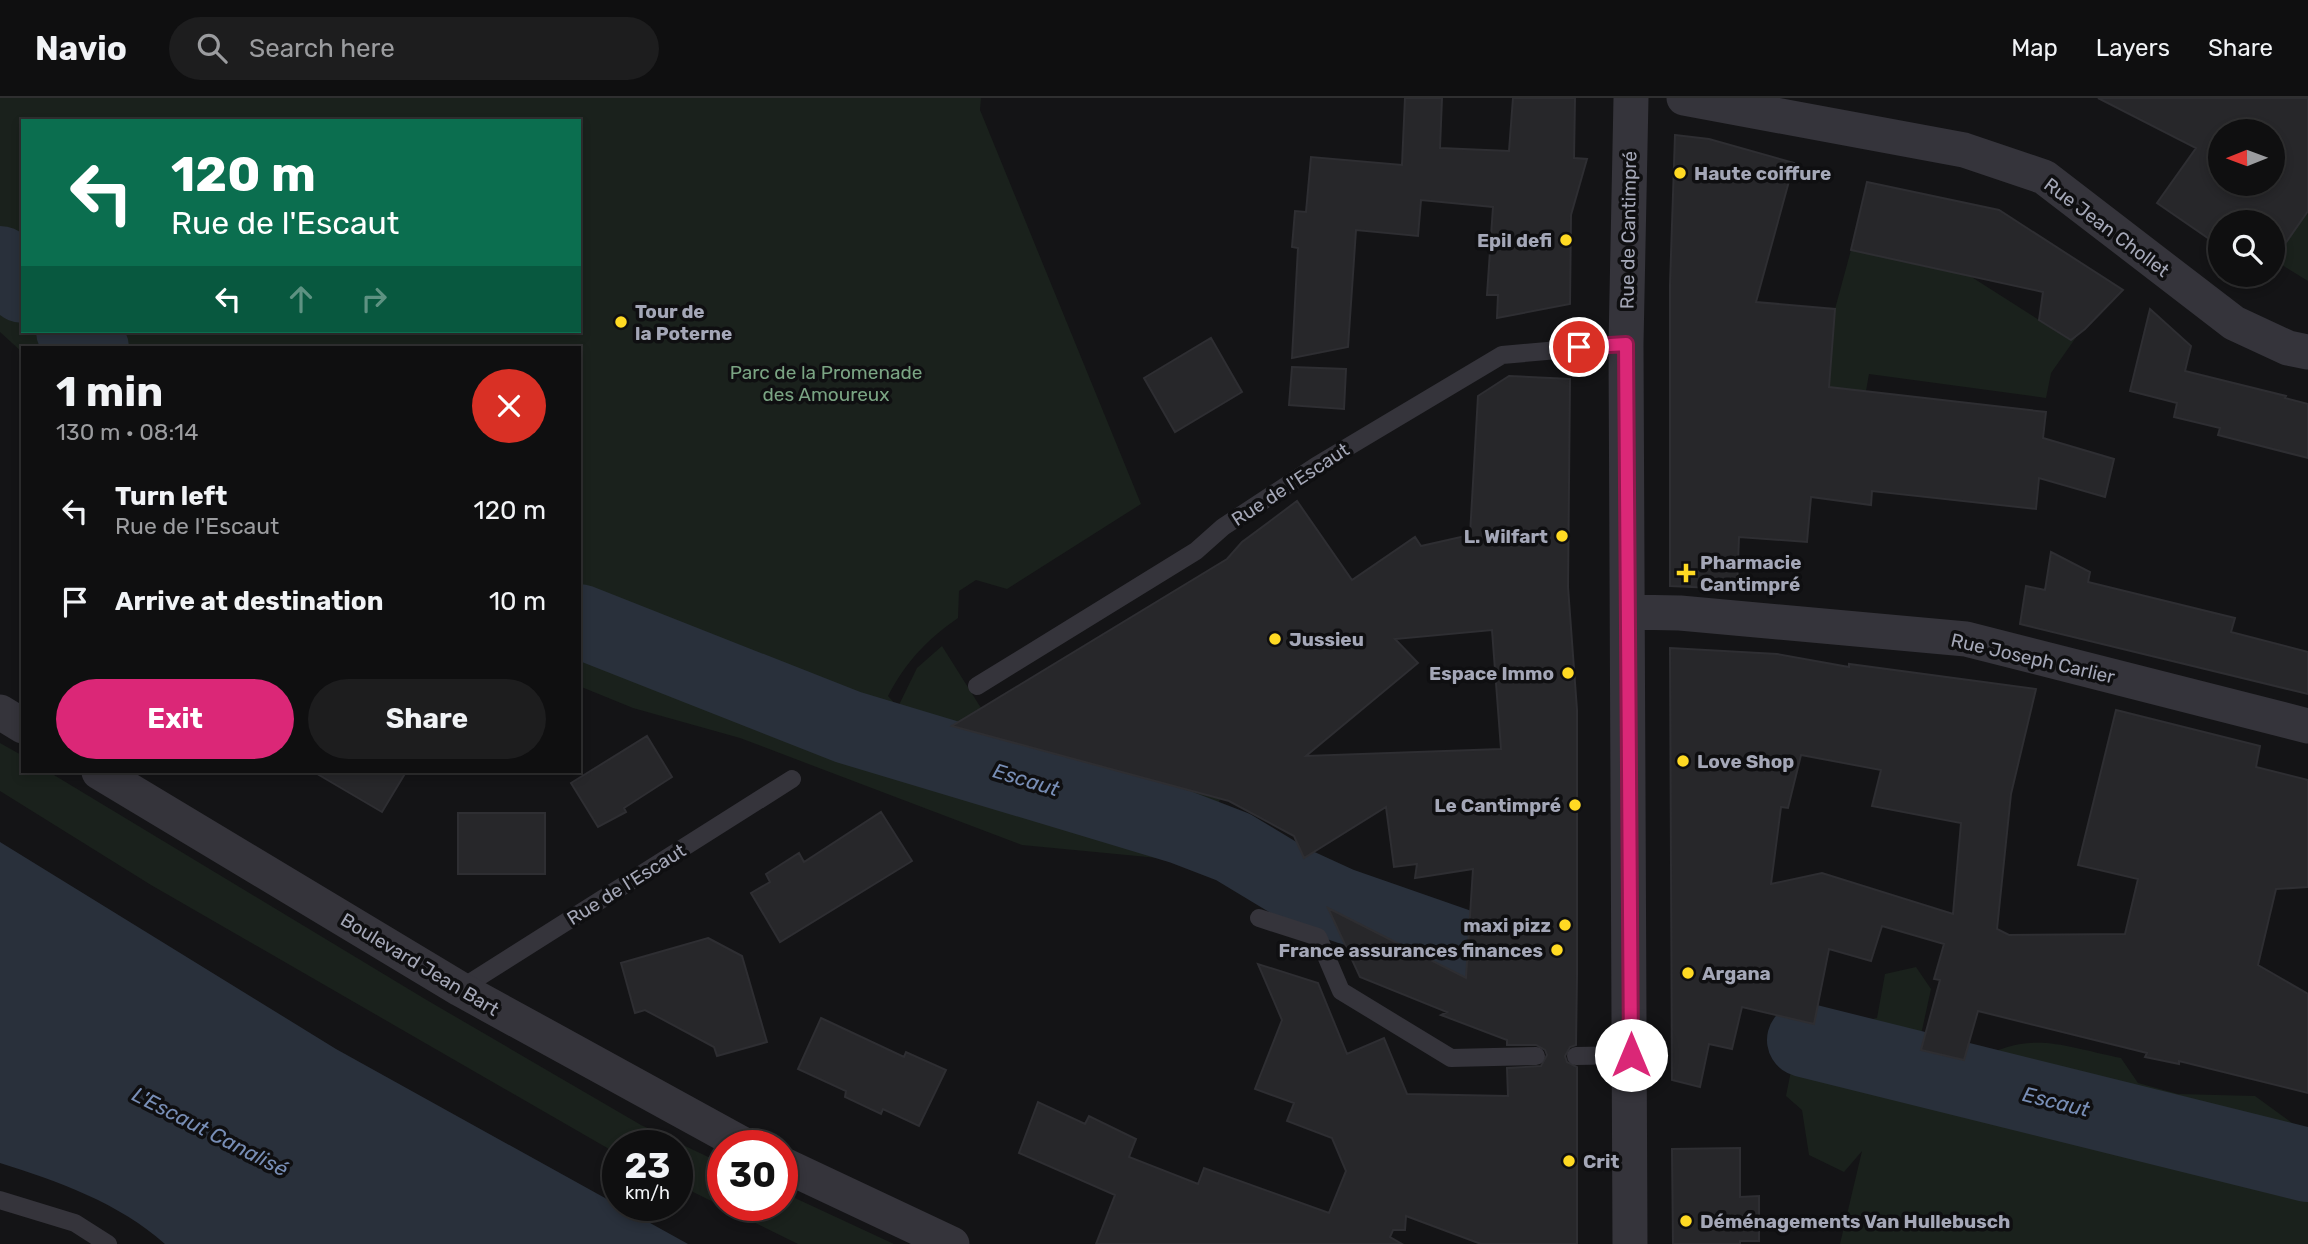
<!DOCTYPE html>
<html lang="en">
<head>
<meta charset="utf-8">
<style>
  body { margin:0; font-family:Rubik,sans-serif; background:#1d1d1e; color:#f1f3f6; height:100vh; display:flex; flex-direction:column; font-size:26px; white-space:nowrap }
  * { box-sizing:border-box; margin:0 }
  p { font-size:23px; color:#9b9c9f }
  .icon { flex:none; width:38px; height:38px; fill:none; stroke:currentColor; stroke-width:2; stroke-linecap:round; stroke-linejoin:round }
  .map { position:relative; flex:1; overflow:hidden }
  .panel { position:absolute; left:21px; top:248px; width:560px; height:427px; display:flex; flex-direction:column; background:#0f0f10; border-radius:0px; box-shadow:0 4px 10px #0003,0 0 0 2px #2f2f30 }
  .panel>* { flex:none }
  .banner { position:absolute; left:21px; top:21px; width:560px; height:214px; border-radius:0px; box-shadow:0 4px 10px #0003,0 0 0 2px #2f2f30; background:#0b6e4f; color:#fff; overflow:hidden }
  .needle { width:46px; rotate:269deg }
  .controls { position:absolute; left:2208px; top:21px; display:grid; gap:14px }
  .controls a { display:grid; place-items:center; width:77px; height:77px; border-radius:50%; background:#0f0f10; box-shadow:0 4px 10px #0003,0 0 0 2px #2f2f30; font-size:35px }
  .speed { position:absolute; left:602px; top:1032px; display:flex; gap:14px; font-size:35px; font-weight:700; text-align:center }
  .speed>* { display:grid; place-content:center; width:91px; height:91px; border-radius:50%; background:#0f0f10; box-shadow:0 4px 10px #0003,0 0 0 2px #2f2f30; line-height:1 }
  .speed small { font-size:18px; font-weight:400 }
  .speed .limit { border:10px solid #d22; background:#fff; color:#111 }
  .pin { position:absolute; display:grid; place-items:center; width:60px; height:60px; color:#fff; margin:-30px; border:4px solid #fff; border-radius:50%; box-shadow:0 2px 7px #0007 }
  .me { position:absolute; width:77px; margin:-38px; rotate:0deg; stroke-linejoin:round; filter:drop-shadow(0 0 5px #0008) }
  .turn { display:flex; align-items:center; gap:24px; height:147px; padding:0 35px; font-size:32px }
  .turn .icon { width:91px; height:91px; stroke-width:2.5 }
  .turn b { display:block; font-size:49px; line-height:60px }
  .lanes { display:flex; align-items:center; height:66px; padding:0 35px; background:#0003; justify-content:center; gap:35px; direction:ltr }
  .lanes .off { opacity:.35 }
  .round { display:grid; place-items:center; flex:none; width:74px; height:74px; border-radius:37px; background:#1d1d1e }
  .headline { display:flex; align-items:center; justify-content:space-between; height:119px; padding:0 35px }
  h1 { font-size:42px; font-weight:700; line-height:52px }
  .button { display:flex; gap:14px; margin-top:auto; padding:14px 35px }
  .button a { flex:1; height:80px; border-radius:42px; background:#db2777; color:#fff; font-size:28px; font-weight:700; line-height:80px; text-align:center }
  .button a+a { background:#1d1d1e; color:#f1f3f6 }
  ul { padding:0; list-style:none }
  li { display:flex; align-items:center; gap:21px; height:91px; padding:0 35px }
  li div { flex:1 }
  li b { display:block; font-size:26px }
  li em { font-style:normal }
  header { display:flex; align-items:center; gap:42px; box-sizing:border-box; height:98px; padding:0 35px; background:#0f0f10; border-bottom:2px solid #2f2f30 }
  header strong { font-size:33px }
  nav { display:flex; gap:38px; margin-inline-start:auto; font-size:24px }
  .search { width:490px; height:63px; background:#1d1d1e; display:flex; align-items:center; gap:18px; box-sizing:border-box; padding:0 24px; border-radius:38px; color:#9b9c9f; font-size:26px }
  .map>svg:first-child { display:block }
  .green { fill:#1a211c; fill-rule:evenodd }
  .water { fill:#29303b }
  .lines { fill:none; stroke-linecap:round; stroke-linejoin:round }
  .river { stroke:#29303b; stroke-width:74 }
  .building { fill:#27272a; stroke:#2e2e32; stroke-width:2; fill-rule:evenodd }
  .lane { stroke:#35343b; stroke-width:18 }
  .street { stroke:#35343b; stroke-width:35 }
  .route-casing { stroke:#8e194d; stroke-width:18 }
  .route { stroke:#db2777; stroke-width:12 }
  .poi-dot { fill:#ffda23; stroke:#0f0f11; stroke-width:2.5 }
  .labels { text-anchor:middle; stroke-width:7; stroke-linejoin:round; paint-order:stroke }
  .poi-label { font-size:19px; font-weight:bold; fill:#a4a7b7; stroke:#0f0f11; text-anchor:start }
  .street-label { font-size:19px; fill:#a4a7b7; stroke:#0f0f11 }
  .park-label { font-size:19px; fill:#7aa483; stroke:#0f0f11 }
  .water-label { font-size:21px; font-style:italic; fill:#788eb6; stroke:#0f0f11 }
</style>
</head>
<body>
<header>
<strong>Navio</strong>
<div class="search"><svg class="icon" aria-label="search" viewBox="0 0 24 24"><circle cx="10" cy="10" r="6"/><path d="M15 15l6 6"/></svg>Search here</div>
<nav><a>Map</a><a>Layers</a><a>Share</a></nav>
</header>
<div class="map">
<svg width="2308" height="1146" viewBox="0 0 2308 1146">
  <rect width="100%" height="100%" fill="#141416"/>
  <path class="green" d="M0,0H981L980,12L1141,406L1007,491L976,482L959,493L958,520C926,542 906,564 888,598L898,609L917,570L942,548L981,610L954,628L1220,701L1200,764L1022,747L740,640L633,610L579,588V250H23V255L0,234ZM23,23H579V233H23Z
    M2308,113V183L2274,162Z
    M1851,152L1970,178L2064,238L2069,233L2077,238L2051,275L2046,300L1869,276L1866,293L1829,289L1835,211Z
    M0,645L23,658V674H49L425,901L641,1027L723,1066V1108H782V1094L894,1146H798L677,1086V1048H618V1056L609,1051L151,787L0,693Z
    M1916,869L1931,891L1917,955L1968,968C2028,930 2057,947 2121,960L2138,985L2178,996L2255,998L2292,1025L2308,1047V1146H1840L1862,1053L1844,1074L1809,1057L1802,1012L1786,998L1794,958L1831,931L1877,920L1885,876ZM1902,984L1976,1002L1987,1011L1900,990Z"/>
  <path class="water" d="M0,744L336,951L688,1146H165C119,1105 58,1083 0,1065Z"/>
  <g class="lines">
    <path class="river" d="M0,165L23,188
      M73,233L92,250
      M579,523L848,629L1181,729L1233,749L1291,784L1339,806L1468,851
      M1804,942L2308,1067"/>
  </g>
  <path class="building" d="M1405,0H1442L1440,50L1509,53L1513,0H1575L1574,60L1587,61L1571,117L1570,206L1497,220L1498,197H1487L1493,109L1421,102L1418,138L1356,132L1348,249L1292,260L1298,150L1292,149L1295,113L1306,114L1311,59L1402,67Z
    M2098,0H2308V113L2273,163V124H2221V149L2157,105L2196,50ZM2221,33H2273V86H2221Z
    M1675,37L1709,41L1794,65L1756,204L1835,211L1829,289L2046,314L2043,340L2114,361L2105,399L2039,380L2036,411L1872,393L1871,407L1811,399L1807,444L1739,439L1737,491L1670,488V187Z
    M1867,84L1999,112L2123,192L2085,231L2071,242L2039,222L2043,194L1851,152Z
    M2150,211L2191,248L2185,273L2286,298L2285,300L2308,306V360L2218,337L2220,330L2174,319L2177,305L2130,293Z
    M1211,240L1242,294L1175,334L1144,280Z
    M1292,269L1346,271L1344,311L1289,307Z
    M1509,278L1570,281L1568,489L1577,612V877L1576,947L1570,949L1565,958L1567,964L1577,969V1146H1481L1406,1118L1405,1132H1393L1390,1139L1402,1146H1096L1115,1097L1019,1055L1038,1004L1085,1026L1089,1018L1136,1041L1129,1059L1198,1086L1204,1070L1329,1115L1346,1073L1332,1040L1287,1023L1294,1005L1255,991L1282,922L1258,866L1318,885L1347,956L1384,940L1407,996L1508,998L1507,970L1541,968L1547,957L1545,952L1536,947H1507V942L1441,917L1447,914L1360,879L1328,810L1466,880L1473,771L1415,780L1417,766L1394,769L1386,709L1304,760L1294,738L1229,703L952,628L1227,461L1242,444L1297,403L1352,482L1415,439L1421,448L1470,437L1478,298ZM1492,532L1501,651L1306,658L1418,565L1395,541Z
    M2051,454L2090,474L2088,484L2235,520L2231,534L2308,554V596L2020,526L2026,488L2045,492Z
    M1670,550L1777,556L1849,569V566L2036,591L2011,696L1997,831L2009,837L2125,836L2138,781L2078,767L2116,612L2260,648L2256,669L2308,682V789L2276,791L2258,867L2308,896V995L2179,963V966L2145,959L2147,955L1978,913L1964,962L1921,952L1940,882L1934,881L1944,846L1882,828L1871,863L1829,851L1814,926L1742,909L1732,951L1709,946L1700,989L1672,982ZM1801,657L1881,672L1872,708L1961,725L1953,816L1822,775L1771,786L1781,709L1788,710Z
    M647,638L672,679L624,710L626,714L598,729L571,685Z
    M314,674H406L382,714Z
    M881,714L912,763L780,844L751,795L770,784L766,776L799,755L804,764Z
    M458,715H545V776H458Z
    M708,840L742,858L767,944L717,958L714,949L645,912L635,915L621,865Z
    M821,920L904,959L906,954L946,972L919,1028L883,1011L881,1016L845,999L846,993L798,971Z
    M1740,1050V1099L1759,1098V1143H1740V1146H1673L1672,1051Z"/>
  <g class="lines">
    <path class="lane" d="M977,588L1196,453L1223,429L1316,368L1502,257L1626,246
      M1259,820L1318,839L1341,893L1451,960L1536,958
      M460,891L792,681
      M1576,958L1631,957
      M0,1102L75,1125L108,1146"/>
    <path class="street" d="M1684,0L1964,52L2044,79L2234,225L2288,250L2308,254
      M1628,514L1680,515L1966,541L2308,628
      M0,614L23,628
      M99,674L460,891L746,1048
      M782,1066L952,1146
      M1630,1146L1626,246L1631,0"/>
  </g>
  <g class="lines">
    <g class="route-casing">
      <path id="route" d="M1579,249L1626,246L1631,957"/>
    </g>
    <use href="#route" class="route"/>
  </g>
  <g class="poi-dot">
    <circle cx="1680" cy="75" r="7"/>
    <circle cx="1566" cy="142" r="7"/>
    <circle cx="621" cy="224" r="7"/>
    <circle cx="1562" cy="438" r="7"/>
    <path d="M1682.5 464.5h7v7h7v7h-7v7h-7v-7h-7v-7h7z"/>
    <circle cx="1275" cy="541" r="7"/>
    <circle cx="1568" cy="575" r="7"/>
    <circle cx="1683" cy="663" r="7"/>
    <circle cx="1575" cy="707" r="7"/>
    <circle cx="1565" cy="827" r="7"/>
    <circle cx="1557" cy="852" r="7"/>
    <circle cx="1688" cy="875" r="7"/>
    <circle cx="1569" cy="1063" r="7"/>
    <circle cx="1686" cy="1123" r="7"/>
  </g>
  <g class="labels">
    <g class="poi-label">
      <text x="1694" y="82">Haute coiffure</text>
      <text x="1552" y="149" text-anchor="end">Epil defi</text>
      <text x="635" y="220">Tour de<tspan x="635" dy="22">la Poterne</tspan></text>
      <text x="1548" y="445" text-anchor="end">L. Wilfart</text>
      <text x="1700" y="471">Pharmacie<tspan x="1700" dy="22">Cantimpré</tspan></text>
      <text x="1289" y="548">Jussieu</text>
      <text x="1554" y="582" text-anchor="end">Espace Immo</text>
      <text x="1697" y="670">Love Shop</text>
      <text x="1561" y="714" text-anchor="end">Le Cantimpré</text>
      <text x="1551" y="834" text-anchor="end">maxi pizz</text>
      <text x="1543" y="859" text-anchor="end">France assurances finances</text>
      <text x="1702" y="882">Argana</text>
      <text x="1583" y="1070">Crit</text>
      <text x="1700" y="1130">Déménagements Van Hullebusch</text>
    </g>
    <g class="street-label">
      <text transform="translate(2107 129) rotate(37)" y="7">Rue Jean Chollet</text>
      <text transform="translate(1628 132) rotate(-89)" y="7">Rue de Cantimpré</text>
      <text transform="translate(1290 386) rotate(-33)" y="7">Rue de l'Escaut</text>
      <text transform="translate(2033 560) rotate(13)" y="7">Rue Joseph Carlier</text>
      <text transform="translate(626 786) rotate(-32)" y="7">Rue de l'Escaut</text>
      <text transform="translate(420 866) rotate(31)" y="7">Boulevard Jean Bart</text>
    </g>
    <g class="park-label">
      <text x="826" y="281">Parc de la Promenade<tspan x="826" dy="22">des Amoureux</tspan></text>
    </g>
    <g class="water-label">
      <text transform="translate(1026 682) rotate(17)" y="7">Escaut</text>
      <text transform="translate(2056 1004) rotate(14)" y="7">Escaut</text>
      <text transform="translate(210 1034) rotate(27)" y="7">L'Escaut Canalisé</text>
    </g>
  </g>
</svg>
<div class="controls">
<a><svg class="needle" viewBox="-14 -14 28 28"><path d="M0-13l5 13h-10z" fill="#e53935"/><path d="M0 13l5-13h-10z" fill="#9b9c9f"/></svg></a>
<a><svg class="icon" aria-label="search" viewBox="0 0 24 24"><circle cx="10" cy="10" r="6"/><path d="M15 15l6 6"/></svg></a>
</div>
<div class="speed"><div>23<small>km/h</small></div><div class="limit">30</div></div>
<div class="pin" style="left:1579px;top:249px;background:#d93025"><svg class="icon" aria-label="arrive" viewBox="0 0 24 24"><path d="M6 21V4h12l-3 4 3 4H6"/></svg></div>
<svg class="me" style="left:1631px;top:957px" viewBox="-20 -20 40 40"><circle r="19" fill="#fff"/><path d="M0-13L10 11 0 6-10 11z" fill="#db2777"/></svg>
<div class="banner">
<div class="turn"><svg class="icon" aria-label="left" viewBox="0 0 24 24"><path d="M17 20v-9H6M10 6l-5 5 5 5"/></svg><div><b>120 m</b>Rue de l'Escaut</div></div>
<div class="lanes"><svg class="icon" aria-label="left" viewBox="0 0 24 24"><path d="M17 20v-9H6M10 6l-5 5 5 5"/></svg><svg class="icon off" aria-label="ahead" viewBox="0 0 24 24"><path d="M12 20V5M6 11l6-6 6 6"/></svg><svg class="icon off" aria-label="right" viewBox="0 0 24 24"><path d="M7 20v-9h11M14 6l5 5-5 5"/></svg></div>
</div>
<section class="panel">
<div class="headline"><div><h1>1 min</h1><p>130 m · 08:14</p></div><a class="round" style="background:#d93025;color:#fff"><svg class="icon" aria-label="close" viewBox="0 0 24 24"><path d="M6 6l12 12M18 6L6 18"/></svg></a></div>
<ul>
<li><svg class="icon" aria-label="left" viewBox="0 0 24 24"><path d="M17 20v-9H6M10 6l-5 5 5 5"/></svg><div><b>Turn left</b><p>Rue de l'Escaut</p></div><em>120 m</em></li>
<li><svg class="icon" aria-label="arrive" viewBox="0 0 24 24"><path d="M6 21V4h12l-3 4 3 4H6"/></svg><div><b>Arrive at destination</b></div><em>10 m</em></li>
</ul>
<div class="button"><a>Exit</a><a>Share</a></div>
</section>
</div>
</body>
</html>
